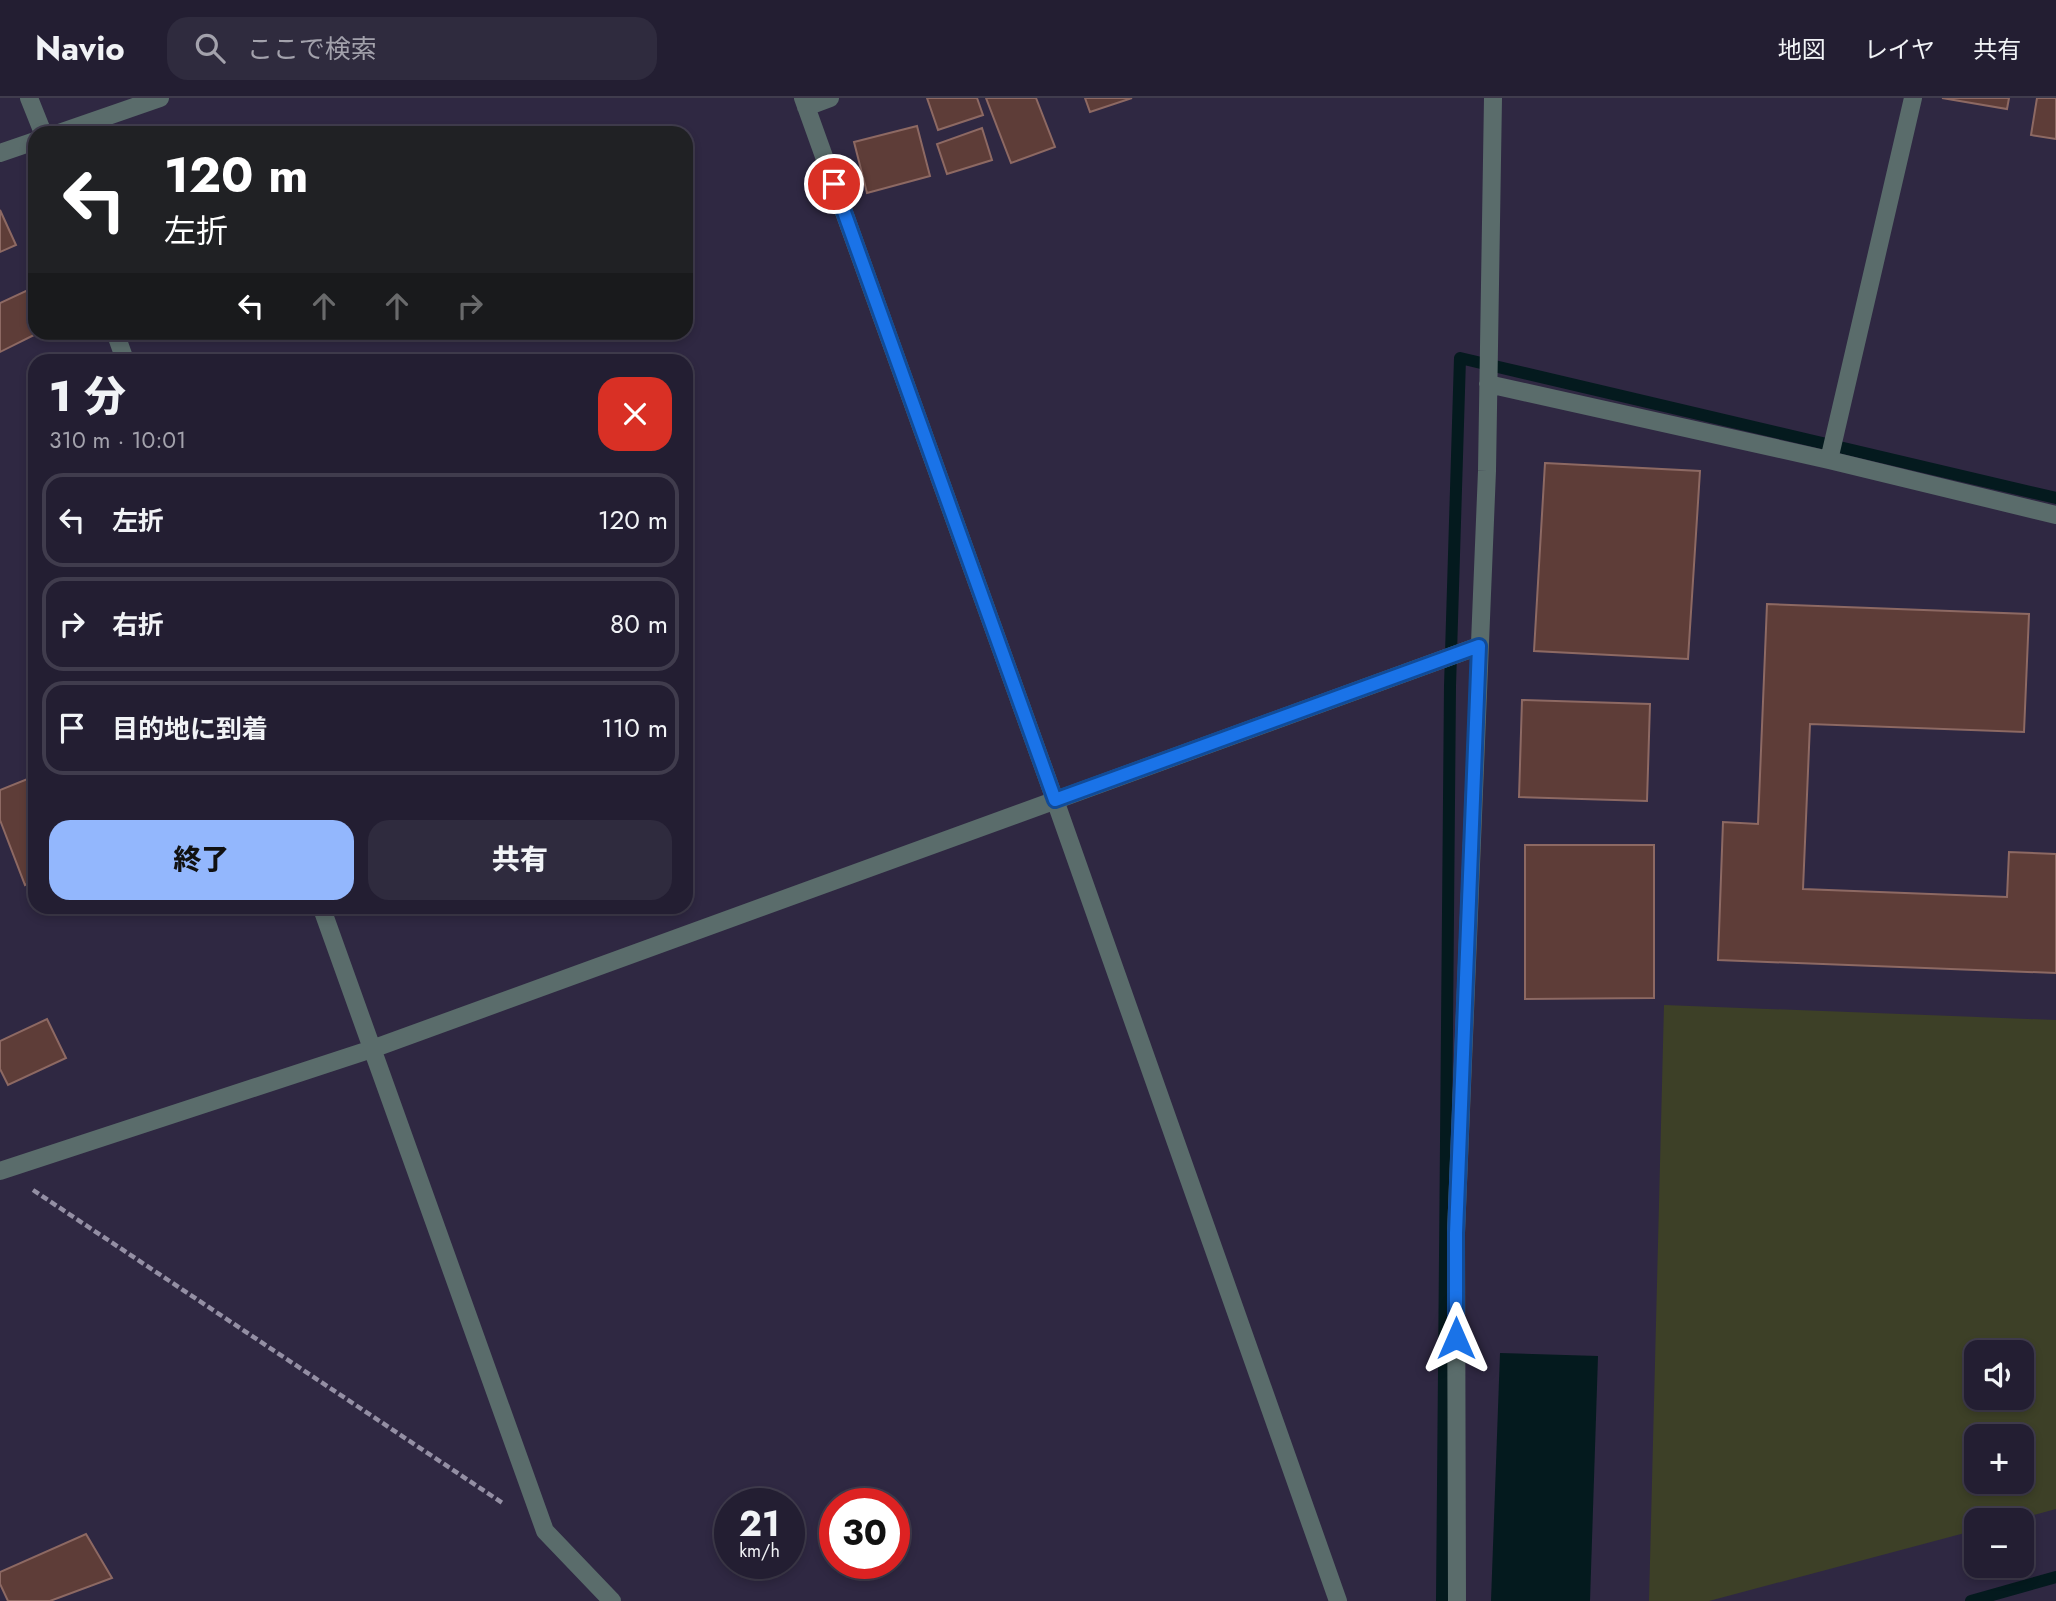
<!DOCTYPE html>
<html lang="ja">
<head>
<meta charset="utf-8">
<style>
  body { margin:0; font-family:Jost,"Noto Sans JP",sans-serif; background:#2f2b3e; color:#f1f3f6; height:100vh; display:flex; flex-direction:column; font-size:26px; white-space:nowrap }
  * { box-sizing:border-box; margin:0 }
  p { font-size:23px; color:#a3a2ac }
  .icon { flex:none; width:38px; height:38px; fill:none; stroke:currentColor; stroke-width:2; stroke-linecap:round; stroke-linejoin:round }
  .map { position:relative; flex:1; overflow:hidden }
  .details { position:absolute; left:28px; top:256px; width:665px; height:560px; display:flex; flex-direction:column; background:#231e32; border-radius:21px; box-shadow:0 4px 10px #0003,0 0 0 2px #403c4d }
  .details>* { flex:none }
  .hud { position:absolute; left:28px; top:28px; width:665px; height:214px; border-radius:21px; box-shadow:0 4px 10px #0003,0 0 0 2px #403c4d; background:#202124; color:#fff; overflow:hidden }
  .buttons { position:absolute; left:1964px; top:1242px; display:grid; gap:14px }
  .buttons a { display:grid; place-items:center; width:70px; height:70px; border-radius:14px; background:#231e32; box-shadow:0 4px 10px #0003,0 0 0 2px #403c4d; font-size:35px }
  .speed { position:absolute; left:714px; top:1390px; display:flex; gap:14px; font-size:35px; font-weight:700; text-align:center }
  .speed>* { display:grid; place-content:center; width:91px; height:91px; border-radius:50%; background:#231e32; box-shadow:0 4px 10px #0003,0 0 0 2px #403c4d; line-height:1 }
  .speed small { font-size:18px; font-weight:400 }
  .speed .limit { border:10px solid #d22; background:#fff; color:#111 }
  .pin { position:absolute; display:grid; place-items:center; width:60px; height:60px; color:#fff; margin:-30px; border:4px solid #fff; border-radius:50%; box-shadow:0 2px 7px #0007 }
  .me { position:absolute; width:77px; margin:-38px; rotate:0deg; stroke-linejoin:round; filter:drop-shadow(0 0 5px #0008) }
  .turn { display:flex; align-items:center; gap:24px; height:147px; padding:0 21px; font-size:32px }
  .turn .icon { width:91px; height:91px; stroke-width:2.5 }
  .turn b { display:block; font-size:49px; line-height:60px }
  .lanes { display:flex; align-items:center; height:66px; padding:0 21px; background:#0003; justify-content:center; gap:35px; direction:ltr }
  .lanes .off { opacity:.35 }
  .round { display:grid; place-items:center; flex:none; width:74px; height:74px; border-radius:21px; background:#2f2b3e }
  .summary { display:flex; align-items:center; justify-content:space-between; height:119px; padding:0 21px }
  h1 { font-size:42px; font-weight:800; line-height:52px }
  .action { display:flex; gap:14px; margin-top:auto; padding:14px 21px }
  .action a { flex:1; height:80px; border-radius:21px; background:#93b7fd; color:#111; font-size:28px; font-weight:800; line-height:80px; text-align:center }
  .action a+a { background:#2f2b3e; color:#f1f3f6 }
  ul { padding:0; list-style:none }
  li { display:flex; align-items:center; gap:21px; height:94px; margin:0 14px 10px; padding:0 7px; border:4px solid #403c4d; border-radius:21px }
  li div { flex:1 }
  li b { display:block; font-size:26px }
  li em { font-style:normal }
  header { display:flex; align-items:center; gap:42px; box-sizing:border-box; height:98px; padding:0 35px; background:#231e32; border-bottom:2px solid #403c4d }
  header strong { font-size:33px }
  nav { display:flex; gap:38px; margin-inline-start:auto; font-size:24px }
  .search { width:490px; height:63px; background:#2f2b3e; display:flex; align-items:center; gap:18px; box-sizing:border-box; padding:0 24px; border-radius:21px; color:#a3a2ac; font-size:26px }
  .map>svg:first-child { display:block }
  .green { fill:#3d4027; fill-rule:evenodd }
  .water { fill:#041a1e }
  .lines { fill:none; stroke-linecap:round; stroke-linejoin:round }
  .stream { stroke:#041a1e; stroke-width:12 }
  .building { fill:#5e3d38; stroke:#8d6963; stroke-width:2 }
  .path { stroke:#948fa4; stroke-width:4.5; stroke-dasharray:7 3.5; stroke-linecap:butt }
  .minor { stroke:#5a6c6b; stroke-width:18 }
  .route-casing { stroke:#114b97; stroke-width:18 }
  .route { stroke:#1a73e8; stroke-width:12 }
</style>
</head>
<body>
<header>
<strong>Navio</strong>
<div class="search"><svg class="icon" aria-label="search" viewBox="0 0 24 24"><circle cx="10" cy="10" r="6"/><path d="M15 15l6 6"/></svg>ここで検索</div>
<nav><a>地図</a><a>レイヤ</a><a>共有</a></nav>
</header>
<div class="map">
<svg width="2056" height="1503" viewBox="0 0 2056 1503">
  <rect width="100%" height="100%" fill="#2f2842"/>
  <path class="green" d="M1664,907L2056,922V1411L2011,1423H1976V1432L1709,1503H1649ZM1976,1255H2021V1300H1976ZM1976,1339H2021V1384H1976Z"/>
  <path class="water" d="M1500,1255L1598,1258L1590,1503H1491Z"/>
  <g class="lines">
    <path class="stream" d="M1442,1503L1450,588L1460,260L2056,400
      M1971,1503L2056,1479"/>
  </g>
  <path class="building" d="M927,0H977L983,17L938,32Z
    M986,0H1036L1055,49L1011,65Z
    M1085,0H1132L1090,14Z
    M1942,0H2009L2007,11Z
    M2037,0H2056V41L2031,37Z
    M917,28L930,78L867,95L854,44Z
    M982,30L992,62L947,76L937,46Z
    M0,112L16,147L0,154Z
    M28,192L35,208V234H40L0,254V205Z
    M1545,365L1700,373L1688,561L1534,553Z
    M1767,506L2029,516L2024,634L1810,626L1803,791L2007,799L2009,754L2056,756V875L1718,862L1723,724L1758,726Z
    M1522,602L1650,606L1647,703L1519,699Z
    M35,678V782L25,787L0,722V692Z
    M1525,747H1654V900L1525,901Z
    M47,921L66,960L8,987L0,971V943Z
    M86,1436L112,1480L50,1503H8L0,1486V1474Z"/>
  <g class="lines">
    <path class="path" d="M33,1092L504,1406"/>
    <path class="minor" d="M29,0L43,35
      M803,0L1055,702L1338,1503
      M806,9L830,0
      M59,35L160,0
      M0,55L35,43
      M115,234L125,262
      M1488,286L1829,362L2056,417
      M1829,362L1913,0
      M321,808L545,1433L612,1503
      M0,1073L372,951L1479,548
      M1457,1503L1456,1135L1487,373L1493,0"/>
  </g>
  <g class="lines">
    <g class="route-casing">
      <path id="route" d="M834,86L1055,702L1479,548L1456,1135V1240"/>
    </g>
    <use href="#route" class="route"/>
  </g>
</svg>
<div class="buttons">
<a><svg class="icon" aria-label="sound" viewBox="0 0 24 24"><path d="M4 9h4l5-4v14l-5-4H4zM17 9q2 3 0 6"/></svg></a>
<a>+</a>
<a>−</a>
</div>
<div class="speed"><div>21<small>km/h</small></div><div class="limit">30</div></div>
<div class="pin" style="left:834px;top:86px;background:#d93025"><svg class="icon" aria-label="arrive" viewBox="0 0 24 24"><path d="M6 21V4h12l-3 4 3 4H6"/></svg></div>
<svg class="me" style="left:1456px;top:1240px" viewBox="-20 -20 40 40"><path d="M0-17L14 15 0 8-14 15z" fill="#1a73e8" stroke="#fff" stroke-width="4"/></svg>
<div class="hud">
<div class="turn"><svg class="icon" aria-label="left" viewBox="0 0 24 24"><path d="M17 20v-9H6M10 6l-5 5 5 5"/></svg><div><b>120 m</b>左折</div></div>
<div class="lanes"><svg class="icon" aria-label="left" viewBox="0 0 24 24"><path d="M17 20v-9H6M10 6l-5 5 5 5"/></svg><svg class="icon off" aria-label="ahead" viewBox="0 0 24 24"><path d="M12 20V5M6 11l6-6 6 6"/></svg><svg class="icon off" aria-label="ahead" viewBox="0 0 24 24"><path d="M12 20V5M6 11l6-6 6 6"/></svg><svg class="icon off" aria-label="right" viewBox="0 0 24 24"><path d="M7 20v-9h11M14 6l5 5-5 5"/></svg></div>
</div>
<section class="details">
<div class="summary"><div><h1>1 分</h1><p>310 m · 10:01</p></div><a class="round" style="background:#d93025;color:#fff"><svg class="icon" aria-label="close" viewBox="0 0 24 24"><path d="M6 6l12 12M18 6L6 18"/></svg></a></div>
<ul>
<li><svg class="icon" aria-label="left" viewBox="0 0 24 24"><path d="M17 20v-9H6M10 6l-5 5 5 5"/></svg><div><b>左折</b></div><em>120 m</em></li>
<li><svg class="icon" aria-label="right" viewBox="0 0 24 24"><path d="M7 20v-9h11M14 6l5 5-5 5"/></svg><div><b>右折</b></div><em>80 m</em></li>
<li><svg class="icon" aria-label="arrive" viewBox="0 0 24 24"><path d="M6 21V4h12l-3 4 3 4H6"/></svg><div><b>目的地に到着</b></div><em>110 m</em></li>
</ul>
<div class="action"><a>終了</a><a>共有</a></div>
</section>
</div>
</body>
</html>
